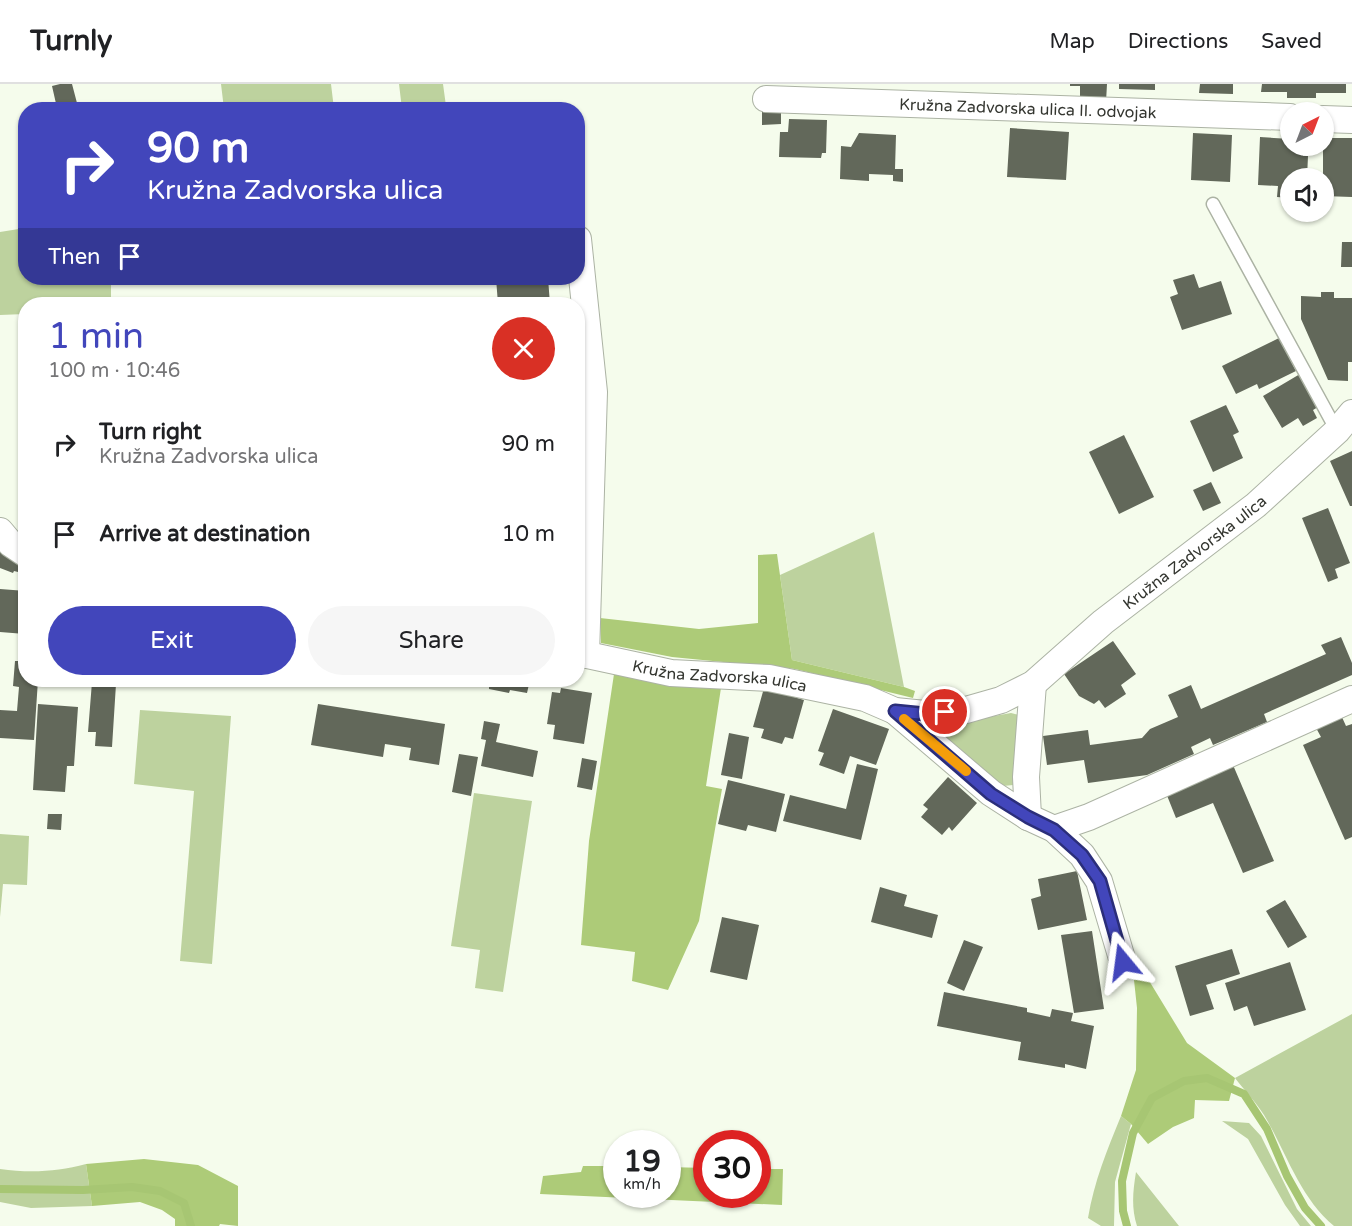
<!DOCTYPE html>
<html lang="en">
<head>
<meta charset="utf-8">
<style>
  body { margin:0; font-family:"Varela Round",sans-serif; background:#f6f6f6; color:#202124; height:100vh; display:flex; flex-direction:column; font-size:22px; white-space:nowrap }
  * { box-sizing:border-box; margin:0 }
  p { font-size:20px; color:#757577 }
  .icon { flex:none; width:33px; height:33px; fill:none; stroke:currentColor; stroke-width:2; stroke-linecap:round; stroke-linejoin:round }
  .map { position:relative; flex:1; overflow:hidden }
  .side { position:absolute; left:18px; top:213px; width:567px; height:390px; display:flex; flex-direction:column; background:#fff; border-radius:24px; box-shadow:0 2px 4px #0004 }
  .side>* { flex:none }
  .top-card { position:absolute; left:18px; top:18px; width:567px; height:183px; border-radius:24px; box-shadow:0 2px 4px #0004; background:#4246bb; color:#fff; overflow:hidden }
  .needle { width:39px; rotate:42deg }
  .tools { position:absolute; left:1280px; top:18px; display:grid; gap:12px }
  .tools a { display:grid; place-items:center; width:54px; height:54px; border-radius:50%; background:#fff; box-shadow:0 2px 4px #0004; font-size:30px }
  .speed { position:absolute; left:603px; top:1046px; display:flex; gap:12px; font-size:30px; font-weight:700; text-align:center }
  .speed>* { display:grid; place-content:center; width:78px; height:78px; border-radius:50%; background:#fff; box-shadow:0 2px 4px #0004; line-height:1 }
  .speed small { font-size:15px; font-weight:400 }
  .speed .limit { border:9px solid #d22; background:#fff; color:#111 }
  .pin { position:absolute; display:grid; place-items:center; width:51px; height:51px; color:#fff; margin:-26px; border:3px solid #fff; border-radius:50%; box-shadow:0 2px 6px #0007 }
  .me { position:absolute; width:66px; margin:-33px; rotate:344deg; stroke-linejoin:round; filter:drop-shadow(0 0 4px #0008) }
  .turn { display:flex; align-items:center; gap:21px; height:126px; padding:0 30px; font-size:27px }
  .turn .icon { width:78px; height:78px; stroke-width:2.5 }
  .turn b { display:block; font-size:42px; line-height:51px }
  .then { display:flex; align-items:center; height:57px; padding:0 30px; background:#0003; gap:12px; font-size:22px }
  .round { display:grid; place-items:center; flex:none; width:63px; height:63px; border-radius:32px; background:#f6f6f6 }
  .headline { display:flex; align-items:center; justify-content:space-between; height:102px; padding:0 30px }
  h1 { font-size:36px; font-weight:600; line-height:45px; color:#4246bb }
  .primary-button { display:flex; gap:12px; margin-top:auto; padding:12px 30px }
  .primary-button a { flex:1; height:69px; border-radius:36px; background:#4246bb; color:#fff; font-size:24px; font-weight:600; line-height:69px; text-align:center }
  .primary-button a+a { background:#f6f6f6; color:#202124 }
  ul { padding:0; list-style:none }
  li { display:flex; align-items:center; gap:18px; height:90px; padding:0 30px }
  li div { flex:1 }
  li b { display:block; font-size:22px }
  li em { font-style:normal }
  header { display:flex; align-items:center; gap:36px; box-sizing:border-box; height:84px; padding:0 30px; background:#fff; border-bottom:2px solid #e0e0e0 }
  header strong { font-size:28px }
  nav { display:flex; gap:33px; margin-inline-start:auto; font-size:21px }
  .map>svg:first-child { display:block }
  .green { fill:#bdd29e }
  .forest { fill:#adcb78 }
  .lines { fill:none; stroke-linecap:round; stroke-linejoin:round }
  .stream { stroke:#a7c673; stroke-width:8 }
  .building { fill:#62685a }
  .service-casing { stroke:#acb3a4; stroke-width:15 }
  .minor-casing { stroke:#acb3a4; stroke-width:28 }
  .service { stroke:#fff; stroke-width:12 }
  .minor { stroke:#fff; stroke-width:26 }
  .route-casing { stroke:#2b2e7a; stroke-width:15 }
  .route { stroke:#4246bb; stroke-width:10 }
  .slow { stroke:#f59e0b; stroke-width:10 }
  .labels { text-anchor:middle; stroke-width:6; stroke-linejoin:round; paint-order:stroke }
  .street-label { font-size:16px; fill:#343630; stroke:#fff }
</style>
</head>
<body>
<header>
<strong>Turnly</strong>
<nav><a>Map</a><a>Directions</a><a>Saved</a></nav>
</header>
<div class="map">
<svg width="1352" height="1142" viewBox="0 0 1352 1142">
  <rect width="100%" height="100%" fill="#f5fcec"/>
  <path class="green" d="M221,0H331L334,25H224Z
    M399,0H443L446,22L402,25Z
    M25,144L26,194H111V220H26L25,230L0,231V148Z
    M874,448L904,603L792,576L780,491Z
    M140,626L231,632L212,880L180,877L194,707L134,700Z
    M1011,629L1019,631L1016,696L1013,701L1003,702L998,701L941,650L944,641Z
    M474,709L532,717L503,908L475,904L480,866L451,862Z
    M0,750L29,752L27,801L3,800L0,833Z
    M1352,930V1142H1334C1300,1114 1286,1068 1264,1031C1256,1018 1244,1006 1235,994Z
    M1121,1032L1131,1040L1115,1098L1114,1142H1101L1088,1134C1094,1098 1107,1066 1121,1032Z
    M1222,1037L1249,1039L1261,1052L1297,1125L1311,1142H1300L1285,1121L1248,1055Z
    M86,1080L92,1122L31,1124L0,1118V1085C29,1089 57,1088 86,1080Z
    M1136,1088L1179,1142H1137C1131,1123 1133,1107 1136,1088Z"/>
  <path class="forest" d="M777,470L792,576L904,603L915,607L913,614L795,585L672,573L601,559L600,534L699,545L758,539V471Z
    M614,590L721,604L706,702L722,705L699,837L668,906L632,897L635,868L581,861L589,757Z
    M1148,895L1187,959L1235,994L1229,1017L1195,1016L1194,1034L1173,1043L1148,1060L1131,1040L1121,1032L1136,986L1137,924L1134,896Z
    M144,1075L198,1081L238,1102V1142L220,1140L219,1142H175V1135L162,1126L140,1118L92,1122L86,1080Z
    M583,1082H616V1110H668V1083L706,1084V1110H758V1085H783L782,1121L540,1110L543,1092L581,1088Z"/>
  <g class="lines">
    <path class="stream" d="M0,1105L83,1106L132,1103L160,1107L184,1119L191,1142
      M1127,1142L1123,1127L1122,1097L1133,1049L1152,1014L1184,997L1207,994L1244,1010L1267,1045L1287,1092L1305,1124L1321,1142"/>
  </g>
  <path class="building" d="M60,0H72L77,19L57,24L52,2Z
    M1070,0H1107L1106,18L1080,17V2H1070Z
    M1119,0H1155V6L1119,5Z
    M1200,0H1233V10L1199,9Z
    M1262,0H1346V9H1316V14H1287V8H1261Z
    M781,24V40L762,41V25Z
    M789,35L827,36L826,69H822L821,74L779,73L780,48H788Z
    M1010,44L1069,48L1066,96L1007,93Z
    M859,49L896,51L895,85H903V98L893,97V91L869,90V97L840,95L841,62L851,63Z
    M1193,49L1232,51L1230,98L1191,96Z
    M1260,53L1290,55V62H1303V72H1308L1307,94H1290V114L1277,113L1278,102L1258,101Z
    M1323,54H1352V113L1323,112Z
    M1342,158H1352V183H1341Z
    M1194,190L1199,204L1221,197L1232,230L1182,246L1170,213L1178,210L1173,196Z
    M496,194H548L550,220H498Z
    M1321,208H1334V214H1352V278H1348V297L1328,296L1301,235V212L1321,213Z
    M1279,254L1296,287L1259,305L1257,300L1236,310L1222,282Z
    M1300,290L1318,323L1313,326L1317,334L1303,342L1298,334L1282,344L1263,312Z
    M1226,321L1239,348L1233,351L1243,374L1213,388L1190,337Z
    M1124,351L1154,413L1119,430L1089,368Z
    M1352,367V422H1350L1330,377Z
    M1211,398L1221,419L1203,427L1193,406Z
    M1328,424L1350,479L1335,485L1338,494L1328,498L1302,434Z
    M0,467L25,480L22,489L14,487L13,489L0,484Z
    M0,505L26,507L25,550L0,548Z
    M1341,553L1352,579V591L1264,630L1267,638L1213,661L1210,654L1191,663L1194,670L1147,691L1088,699L1084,676L1047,681L1043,652L1088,646L1090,661L1142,654L1150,645L1178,633L1168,611L1191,601L1201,625L1326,570L1321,561Z
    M1113,557L1136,590L1121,601L1126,610L1105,624L1099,616L1094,620L1079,612L1064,590Z
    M15,577H26V596H38L34,656L0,654V626L17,627L19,603L13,602Z
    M465,596H530L527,609L510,606L509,609L489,605V602Z
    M92,598L116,600L112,663L95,662L96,648H88Z
    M561,604L592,609L584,660L553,655L555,641L547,640L552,608L560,609Z
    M764,604L804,616L793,655L785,653L782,660L761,654L764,645L753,643Z
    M38,620L78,623L74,682H67L65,708L33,706Z
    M318,620L445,640L439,681L409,676L411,664L385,660L383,673L311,661Z
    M833,625L889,645L876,681L850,672L844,690L819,681L824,669L818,667Z
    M1341,631L1346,642L1352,640V753L1345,756L1303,661L1321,653L1315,642Z
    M484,637L500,640L496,658L538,667L533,693L481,682L486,656L481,655Z
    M729,649L749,653L742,695L721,691Z
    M459,670L478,673L471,712L452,708Z
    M582,674L597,677L592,706L577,703Z
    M857,680L878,685L861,756L783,737L790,711L846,725Z
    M1233,681L1274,777L1243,789L1213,719L1176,734L1166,709Z
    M948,693L977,719L952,747L949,743L942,751L921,733L928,725L923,721Z
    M728,696L785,710L776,748L748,741L746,747L718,740Z
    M48,730H62L61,746L47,745Z
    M1077,787L1087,836L1038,846L1031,815L1041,812L1038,795Z
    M880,803L907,811L904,822L938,831L932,854L871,838Z
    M1285,816L1307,853L1288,864L1266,827Z
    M722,833L759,841L747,896L710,888Z
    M1092,847L1104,925L1074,929L1061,851Z
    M964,856L983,863L964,907L947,899Z
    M1232,865L1240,890L1206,901L1214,925L1190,932L1175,882Z
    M1290,878L1306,926L1254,942L1247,922L1234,927L1225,899Z
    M944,908L1027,924V928L1050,933L1052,925L1073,929L1071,937L1094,942L1086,985L1065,980V984L1018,976L1021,958L937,942Z"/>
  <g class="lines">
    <g class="service-casing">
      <path id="service" d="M1213,120L1337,347"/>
    </g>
    <g class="minor-casing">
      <g id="minor">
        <path id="s1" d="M766,15L1290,33"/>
        <path d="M1323,35L1352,36"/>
        <path d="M578,155L594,308L586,571"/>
        <path d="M0,447L11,460L26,470"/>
        <path id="s2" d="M578,569L671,589L769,594L865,614L895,627L925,630L966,626L1001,616L1033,600L1103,538L1256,421L1337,347L1352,329"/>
        <path d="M895,627L991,709L1028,733L1054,745L1082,771L1099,797L1123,878"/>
        <path d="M1028,733L1026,693L1033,600"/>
        <path d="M1054,745L1089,733L1352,615"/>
      </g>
    </g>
    <use href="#service" class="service"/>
    <use href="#minor" class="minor"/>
  </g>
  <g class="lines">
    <g class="route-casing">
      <path id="route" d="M945,628L925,630L895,627L991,710L1028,733L1054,746L1082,771L1100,797L1123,878"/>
    </g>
    <use href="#route" class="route"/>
    <path class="slow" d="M904,635L966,687"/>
  </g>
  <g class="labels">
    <g class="street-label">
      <text dy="6" stroke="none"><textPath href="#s1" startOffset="262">Kružna Zadvorska ulica II. odvojak</textPath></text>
      <text dy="6" stroke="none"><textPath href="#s2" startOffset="676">Kružna Zadvorska ulica</textPath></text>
      <text dy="6" stroke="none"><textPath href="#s2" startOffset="144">Kružna Zadvorska ulica</textPath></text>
    </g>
  </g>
</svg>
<div class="tools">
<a><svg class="needle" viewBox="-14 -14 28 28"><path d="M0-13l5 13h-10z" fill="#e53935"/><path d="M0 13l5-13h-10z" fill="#757577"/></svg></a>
<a><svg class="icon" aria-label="sound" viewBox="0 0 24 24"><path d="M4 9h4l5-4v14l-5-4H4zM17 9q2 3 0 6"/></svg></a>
</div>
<div class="speed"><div>19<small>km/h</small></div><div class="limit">30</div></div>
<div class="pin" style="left:945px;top:628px;background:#d93025"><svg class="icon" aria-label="arrive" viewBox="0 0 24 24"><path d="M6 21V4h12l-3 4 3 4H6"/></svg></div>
<svg class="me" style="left:1123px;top:878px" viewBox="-20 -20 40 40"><path d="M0-17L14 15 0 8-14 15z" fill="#4246bb" stroke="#fff" stroke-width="4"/></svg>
<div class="top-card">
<div class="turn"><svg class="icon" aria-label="right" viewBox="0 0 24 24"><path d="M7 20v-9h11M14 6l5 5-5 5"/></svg><div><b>90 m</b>Kružna Zadvorska ulica</div></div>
<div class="then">Then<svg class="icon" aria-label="arrive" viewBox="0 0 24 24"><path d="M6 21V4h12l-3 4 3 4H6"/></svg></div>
</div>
<section class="side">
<div class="headline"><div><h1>1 min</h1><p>100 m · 10:46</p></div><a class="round" style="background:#d93025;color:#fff"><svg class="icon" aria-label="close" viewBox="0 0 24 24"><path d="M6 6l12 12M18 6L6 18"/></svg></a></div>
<ul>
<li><svg class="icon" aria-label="right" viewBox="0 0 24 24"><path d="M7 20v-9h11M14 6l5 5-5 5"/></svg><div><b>Turn right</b><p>Kružna Zadvorska ulica</p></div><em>90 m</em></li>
<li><svg class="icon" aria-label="arrive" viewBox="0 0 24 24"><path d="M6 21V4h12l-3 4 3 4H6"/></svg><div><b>Arrive at destination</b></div><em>10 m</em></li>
</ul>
<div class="primary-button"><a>Exit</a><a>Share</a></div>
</section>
</div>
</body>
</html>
